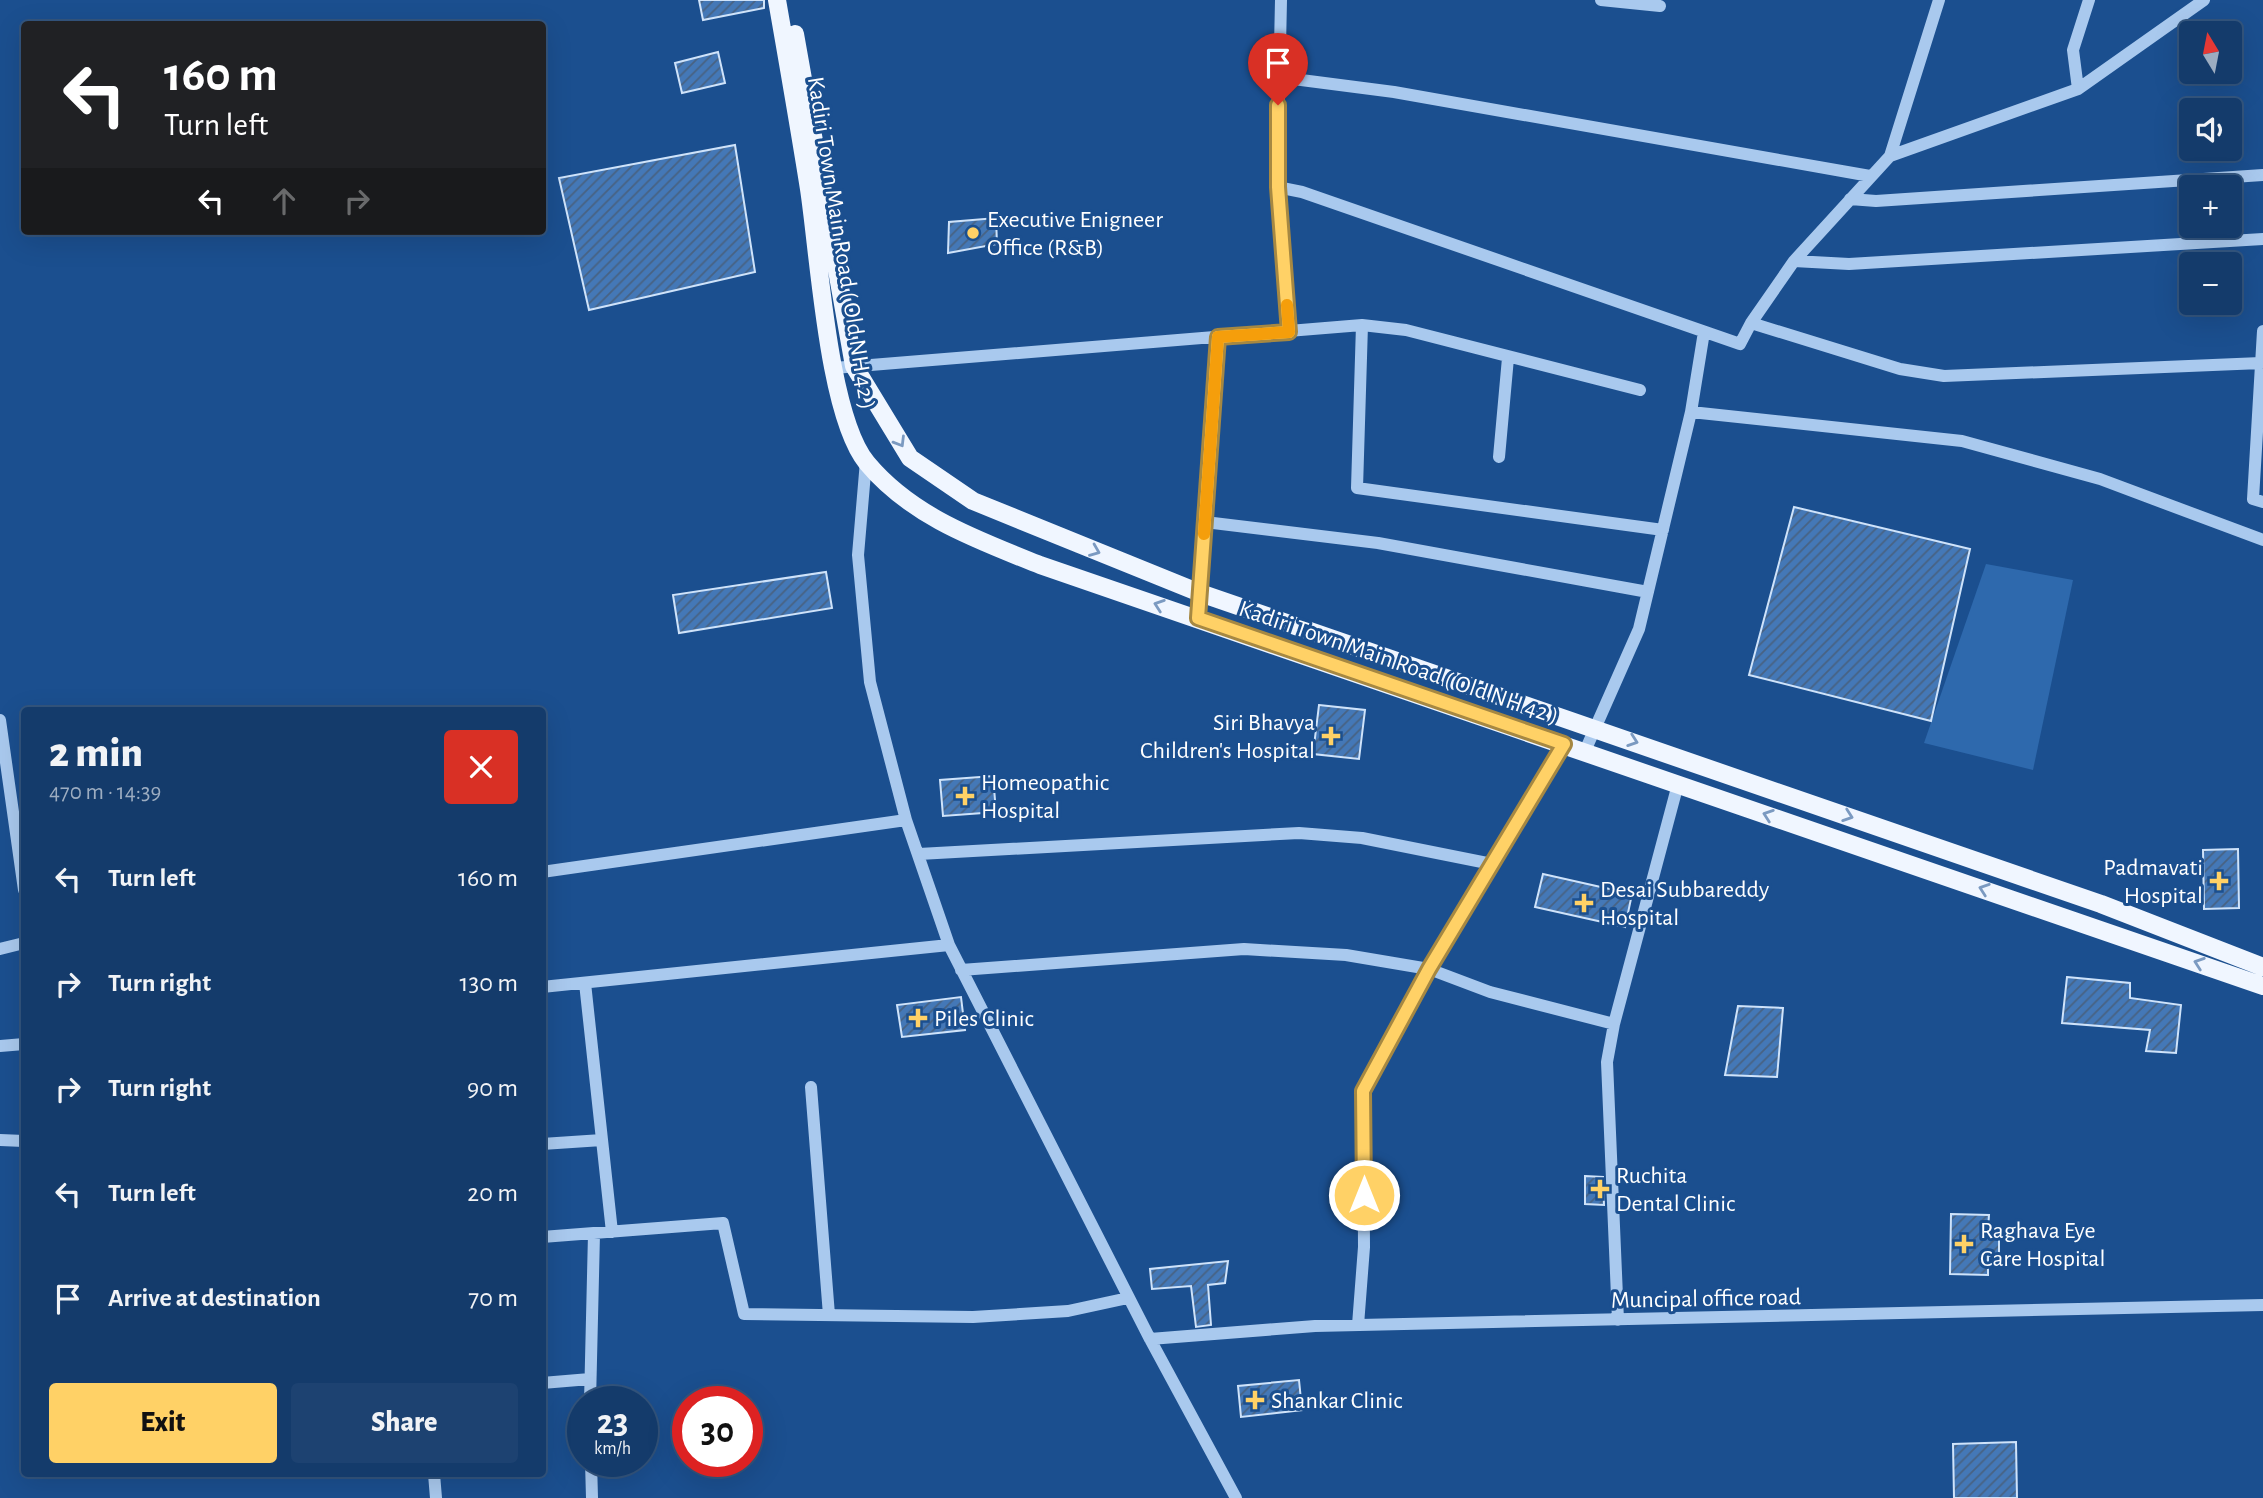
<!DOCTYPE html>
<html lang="en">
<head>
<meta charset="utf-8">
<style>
  body { margin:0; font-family:"Alegreya Sans",sans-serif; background:#1d4271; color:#f1f3f6; height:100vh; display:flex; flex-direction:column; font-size:26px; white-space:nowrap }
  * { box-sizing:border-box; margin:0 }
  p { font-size:23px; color:#9dadc1 }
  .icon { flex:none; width:38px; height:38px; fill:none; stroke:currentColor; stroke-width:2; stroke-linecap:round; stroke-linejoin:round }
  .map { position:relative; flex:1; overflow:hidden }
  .side { position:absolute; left:21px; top:707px; width:525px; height:770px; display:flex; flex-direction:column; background:#143b6b; border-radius:7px; box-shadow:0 7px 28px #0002,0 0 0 2px #33557e }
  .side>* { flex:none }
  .guide { position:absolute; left:21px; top:21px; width:525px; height:214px; border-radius:7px; box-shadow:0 7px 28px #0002,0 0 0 2px #33557e; background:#202124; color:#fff; overflow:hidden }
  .needle { width:46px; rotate:350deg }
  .controls { position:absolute; left:2179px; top:21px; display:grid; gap:14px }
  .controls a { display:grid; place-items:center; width:63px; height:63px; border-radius:7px; background:#143b6b; box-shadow:0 7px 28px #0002,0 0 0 2px #33557e; font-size:35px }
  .speed { position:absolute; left:567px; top:1386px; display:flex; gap:14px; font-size:35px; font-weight:700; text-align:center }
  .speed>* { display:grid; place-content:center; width:91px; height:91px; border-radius:50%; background:#143b6b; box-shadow:0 7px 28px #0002,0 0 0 2px #33557e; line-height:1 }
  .speed small { font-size:18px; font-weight:400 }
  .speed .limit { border:10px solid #d22; background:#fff; color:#111 }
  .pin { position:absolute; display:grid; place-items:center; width:60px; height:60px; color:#fff; margin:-72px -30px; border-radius:50% 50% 50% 0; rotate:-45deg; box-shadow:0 0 7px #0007 }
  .pin .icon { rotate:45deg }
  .me { position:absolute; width:77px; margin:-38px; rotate:0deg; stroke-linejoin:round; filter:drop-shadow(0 0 5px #0008) }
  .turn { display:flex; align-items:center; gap:24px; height:147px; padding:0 28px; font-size:32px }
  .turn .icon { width:91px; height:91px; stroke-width:2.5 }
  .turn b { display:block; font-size:49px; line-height:60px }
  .lanes { display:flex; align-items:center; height:66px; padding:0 28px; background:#0003; justify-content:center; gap:35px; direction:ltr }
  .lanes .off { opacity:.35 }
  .round { display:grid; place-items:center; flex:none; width:74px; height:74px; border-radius:7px; background:#1d4271 }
  .overview { display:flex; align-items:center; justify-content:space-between; height:119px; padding:0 28px }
  h1 { font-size:42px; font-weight:800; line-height:52px }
  .action { display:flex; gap:14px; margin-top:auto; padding:14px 28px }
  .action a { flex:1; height:80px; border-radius:7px; background:#ffd166; color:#111; font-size:28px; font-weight:800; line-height:80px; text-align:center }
  .action a+a { background:#1d4271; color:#f1f3f6 }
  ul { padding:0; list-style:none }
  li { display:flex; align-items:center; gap:21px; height:105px; padding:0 28px }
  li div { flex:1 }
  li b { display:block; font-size:26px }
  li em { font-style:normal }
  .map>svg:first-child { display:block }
  .green { fill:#2e69ad }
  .building { fill:url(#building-hatch); stroke:#cfe3fa; stroke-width:2 }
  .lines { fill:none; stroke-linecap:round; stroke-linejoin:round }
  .minor { stroke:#a9c9ee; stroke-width:12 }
  .major { stroke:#f0f6ff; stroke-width:18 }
  .oneway { stroke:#7b9ac1 }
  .route-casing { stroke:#a68842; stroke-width:18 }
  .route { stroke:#ffd166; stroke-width:12 }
  .slow { stroke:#f59e0b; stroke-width:12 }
  .poi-dot { fill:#ffd166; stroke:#1b4f8f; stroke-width:2.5 }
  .labels { text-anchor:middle; stroke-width:6; stroke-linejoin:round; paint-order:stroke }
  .poi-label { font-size:24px; fill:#fff; stroke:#1b4f8f; text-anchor:start }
  .street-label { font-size:24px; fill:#fff; stroke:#1b4f8f }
</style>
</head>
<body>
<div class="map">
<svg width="2263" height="1498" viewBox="0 0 2263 1498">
  <defs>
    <pattern id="building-hatch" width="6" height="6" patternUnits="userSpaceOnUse" patternTransform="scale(1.75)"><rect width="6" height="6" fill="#4478b7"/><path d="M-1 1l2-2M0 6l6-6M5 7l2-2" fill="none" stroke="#486282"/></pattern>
  </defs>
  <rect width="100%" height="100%" fill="#1b4f8f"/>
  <path class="green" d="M1986,564L2073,580L2033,770L1924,743Z"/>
  <path class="building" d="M699,0H764V8L703,20Z
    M718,52L725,83L682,93L675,63Z
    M735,145L755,272L589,310L559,178Z
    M996,218L997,244L948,253L949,222Z
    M1794,507L1970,549L1931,721L1749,675Z
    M826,572L832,608L679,633L673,595Z
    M1319,705L1365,710L1359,759L1313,754Z
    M993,776L996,812L943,816L940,780Z
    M2238,849L2239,908L2204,909L2203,850Z
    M1543,874L1632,894L1625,927L1535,907Z
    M2067,977L2130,983V998L2181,1005L2176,1053L2146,1051L2150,1030L2062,1023Z
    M961,997L965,1030L902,1037L897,1005Z
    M1738,1006L1783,1008L1777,1077L1725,1075Z
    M1585,1176L1603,1177L1604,1205L1585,1204Z
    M1951,1214L1989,1215L1988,1229H1999V1256H1988V1275L1950,1274Z
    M1228,1261L1225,1283L1208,1285L1211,1325L1196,1327L1191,1286L1152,1289L1150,1269Z
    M1299,1380L1302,1410L1241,1417L1238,1386Z
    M2016,1442L2017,1498H1954L1953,1444Z"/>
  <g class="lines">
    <path class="minor" d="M1281,0L1277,187L1289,332
      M1601,0L1660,6
      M1278,77L1394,92L1870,176
      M2078,89L2073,50L2089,0
      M1890,156L2078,89L2204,0
      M1277,187L1302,192L1740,344L1751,323L1794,261L1890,156L1939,0
      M1850,199L1876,201L2263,175
      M1794,261L1849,264L2263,239
      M1751,323L1900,369L1944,376L2261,363
      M1362,325L1357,488L1663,530
      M2263,331L2253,499L2263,502
      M834,368L1362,325L1406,330L1640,390
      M1691,412L1962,441L2100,479L2263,540
      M1499,457L1508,358
      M866,461L858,555L870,682L906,820L949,945L1150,1339L1236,1498
      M1205,522L1378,543L1648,592
      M1198,618L1218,337
      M0,720L24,890
      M1585,751L1639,629L1691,412L1704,332
      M919,854L1299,833L1362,838L1492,864
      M542,872L906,820
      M0,949L24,943
      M961,970L1244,949L1346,955L1429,969L1490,992L1614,1024
      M585,983L612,1232
      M542,987L949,945
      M0,1046L24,1044
      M811,1087L829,1315
      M0,1140L24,1141
      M542,1144L602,1140
      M542,1237L723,1223L744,1314L973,1317L1068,1311L1128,1298
      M1618,1320L1607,1062L1614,1024L1678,784
      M1358,1325L1364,1247L1363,1091L1429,969L1564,744
      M1150,1339L1315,1326L2263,1305
      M542,1383L590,1379
      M590,1402L594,1234
      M591,1461L592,1498
      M434,1474L436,1498"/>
    <path class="major" d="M777,0C788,63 799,126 809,189C819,255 828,416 867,463C912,517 978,540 1040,565L2263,986
      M795,34L854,366L910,458L973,501L1200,593L2101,904L2263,967"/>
  </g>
  <defs><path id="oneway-chevron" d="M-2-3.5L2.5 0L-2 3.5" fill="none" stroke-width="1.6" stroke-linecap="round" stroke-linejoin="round" transform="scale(1.75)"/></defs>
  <g class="oneway">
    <use href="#oneway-chevron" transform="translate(900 442) rotate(59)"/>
    <use href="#oneway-chevron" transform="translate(1095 551) rotate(22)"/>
    <use href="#oneway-chevron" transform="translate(1159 605) rotate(-161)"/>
    <use href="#oneway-chevron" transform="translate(1633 741) rotate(19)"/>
    <use href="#oneway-chevron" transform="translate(1768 815) rotate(-161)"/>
    <use href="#oneway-chevron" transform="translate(1848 816) rotate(19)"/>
    <use href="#oneway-chevron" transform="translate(1984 889) rotate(-161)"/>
    <use href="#oneway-chevron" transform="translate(2199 963) rotate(-161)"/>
  </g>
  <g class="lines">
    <g class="route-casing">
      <path id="route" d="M1278,105V187L1289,332L1218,337L1198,618L1564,744L1429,969L1363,1091L1364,1195"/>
    </g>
    <use href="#route" class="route"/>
    <path class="slow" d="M1204,534L1218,337L1289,332L1287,305"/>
  </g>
  <g class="poi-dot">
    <circle cx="973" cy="233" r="7"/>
    <path d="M1327.5 725.5h7v7h7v7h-7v7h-7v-7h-7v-7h7z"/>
    <path d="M961.5 785.5h7v7h7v7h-7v7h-7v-7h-7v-7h7z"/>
    <path d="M2215.5 870.5h7v7h7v7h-7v7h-7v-7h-7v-7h7z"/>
    <path d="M1580.5 892.5h7v7h7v7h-7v7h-7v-7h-7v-7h7z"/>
    <path d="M914.5 1007.5h7v7h7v7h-7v7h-7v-7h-7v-7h7z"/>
    <path d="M1596.5 1178.5h7v7h7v7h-7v7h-7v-7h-7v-7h7z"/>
    <path d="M1960.5 1233.5h7v7h7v7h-7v7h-7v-7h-7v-7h7z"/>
    <path d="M1251.5 1389.5h7v7h7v7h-7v7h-7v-7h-7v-7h7z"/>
  </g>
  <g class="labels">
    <g class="poi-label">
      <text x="987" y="227">Executive Enigneer<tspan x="987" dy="28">Office (R&amp;B)</tspan></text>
      <text x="1315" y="730" text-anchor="end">Siri Bhavya<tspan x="1315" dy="28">Children's Hospital</tspan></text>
      <text x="981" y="790">Homeopathic<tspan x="981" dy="28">Hospital</tspan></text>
      <text x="2203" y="875" text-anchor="end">Padmavati<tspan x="2203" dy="28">Hospital</tspan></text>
      <text x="1600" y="897">Desai Subbareddy<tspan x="1600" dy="28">Hospital</tspan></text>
      <text x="934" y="1026">Piles Clinic</text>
      <text x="1616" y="1183">Ruchita<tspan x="1616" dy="28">Dental Clinic</tspan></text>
      <text x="1980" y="1238">Raghava Eye<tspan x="1980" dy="28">Care Hospital</tspan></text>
      <text x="1271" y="1408">Shankar Clinic</text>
    </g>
    <g class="street-label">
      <text transform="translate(842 243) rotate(81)" y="8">Kadiri Town Main Road ( Old NH 42 )</text>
      <text transform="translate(1399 662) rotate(19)" y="8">Kadiri Town Main Road ( Old NH 42 )</text>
      <text transform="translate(1706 1298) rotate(-1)" y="8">Muncipal office road</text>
    </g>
  </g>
</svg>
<div class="controls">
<a><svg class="needle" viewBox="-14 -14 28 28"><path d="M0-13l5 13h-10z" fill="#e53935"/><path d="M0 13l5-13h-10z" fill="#9dadc1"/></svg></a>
<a><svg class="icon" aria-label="sound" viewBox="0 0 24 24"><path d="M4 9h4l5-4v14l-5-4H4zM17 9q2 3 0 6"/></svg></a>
<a>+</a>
<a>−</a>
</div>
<div class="speed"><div>23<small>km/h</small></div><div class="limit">30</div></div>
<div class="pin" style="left:1278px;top:105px;background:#d93025"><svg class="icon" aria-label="arrive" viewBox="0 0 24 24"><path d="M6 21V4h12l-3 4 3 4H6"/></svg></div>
<svg class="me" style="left:1364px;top:1195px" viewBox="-20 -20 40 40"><circle r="17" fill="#ffd166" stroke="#fff" stroke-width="3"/><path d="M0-11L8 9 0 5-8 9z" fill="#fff"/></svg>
<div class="guide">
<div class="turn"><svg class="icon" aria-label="left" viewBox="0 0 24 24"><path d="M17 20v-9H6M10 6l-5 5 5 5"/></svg><div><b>160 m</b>Turn left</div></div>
<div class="lanes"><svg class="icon" aria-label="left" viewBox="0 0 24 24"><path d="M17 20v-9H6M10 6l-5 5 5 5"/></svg><svg class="icon off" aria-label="ahead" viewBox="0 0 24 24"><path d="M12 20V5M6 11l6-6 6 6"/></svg><svg class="icon off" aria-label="right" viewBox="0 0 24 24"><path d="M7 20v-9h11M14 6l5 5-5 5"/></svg></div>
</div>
<section class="side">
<div class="overview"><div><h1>2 min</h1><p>470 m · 14:39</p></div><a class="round" style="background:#d93025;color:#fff"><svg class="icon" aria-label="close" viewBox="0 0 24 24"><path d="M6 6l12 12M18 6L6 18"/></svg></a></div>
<ul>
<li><svg class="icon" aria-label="left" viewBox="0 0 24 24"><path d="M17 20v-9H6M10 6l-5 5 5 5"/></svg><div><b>Turn left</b></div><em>160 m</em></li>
<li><svg class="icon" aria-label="right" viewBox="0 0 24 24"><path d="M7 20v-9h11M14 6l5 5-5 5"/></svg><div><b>Turn right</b></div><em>130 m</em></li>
<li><svg class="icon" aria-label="right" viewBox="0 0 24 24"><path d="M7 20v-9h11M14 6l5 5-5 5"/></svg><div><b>Turn right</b></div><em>90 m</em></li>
<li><svg class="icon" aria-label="left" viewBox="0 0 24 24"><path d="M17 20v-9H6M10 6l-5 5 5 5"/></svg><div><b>Turn left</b></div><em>20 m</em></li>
<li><svg class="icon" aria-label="arrive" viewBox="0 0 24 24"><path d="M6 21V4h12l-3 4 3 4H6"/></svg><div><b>Arrive at destination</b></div><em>70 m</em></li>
</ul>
<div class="action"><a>Exit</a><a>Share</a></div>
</section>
</div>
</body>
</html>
